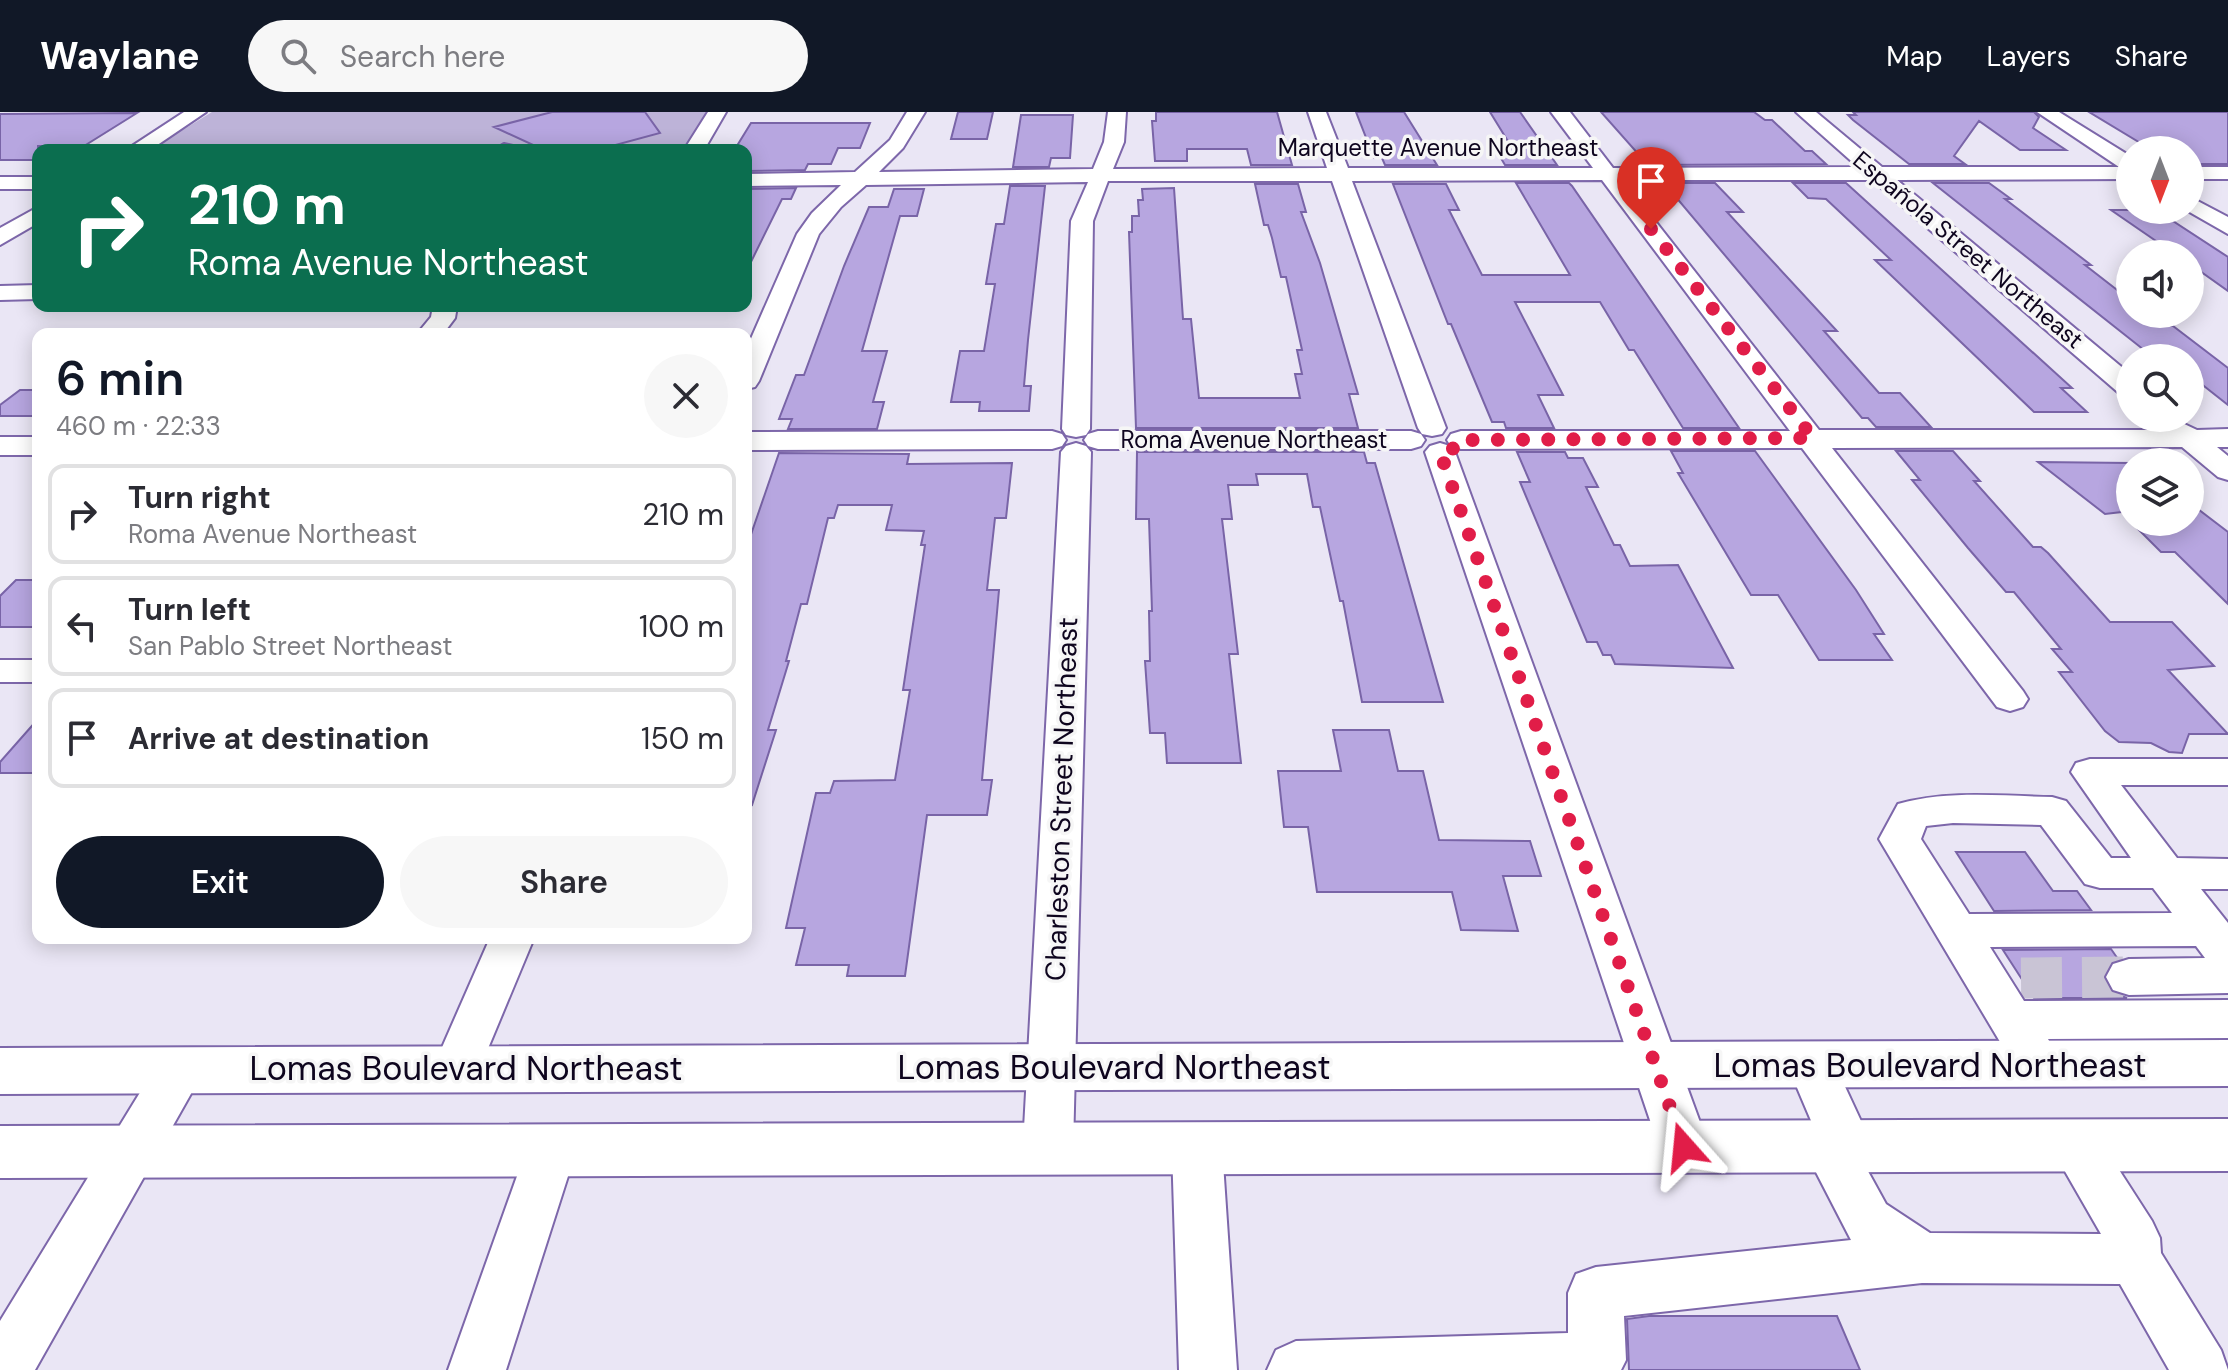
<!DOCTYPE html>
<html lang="en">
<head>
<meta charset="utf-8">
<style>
  body { margin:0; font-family:"DM Sans",sans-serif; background:#f7f7f7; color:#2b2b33; height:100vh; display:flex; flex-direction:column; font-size:30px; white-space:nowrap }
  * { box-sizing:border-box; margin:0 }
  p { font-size:26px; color:#7c7c81 }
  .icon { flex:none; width:44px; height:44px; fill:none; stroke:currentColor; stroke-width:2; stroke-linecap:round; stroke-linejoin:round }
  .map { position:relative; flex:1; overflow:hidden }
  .drawer { position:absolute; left:32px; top:216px; width:720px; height:616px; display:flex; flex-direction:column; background:#fff; border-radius:16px; box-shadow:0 4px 20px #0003 }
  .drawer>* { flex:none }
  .top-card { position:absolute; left:32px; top:32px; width:720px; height:168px; border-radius:16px; box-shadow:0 4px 20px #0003; background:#0b6e4f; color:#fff; overflow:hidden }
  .needle { width:52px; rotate:180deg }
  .controls { position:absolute; left:2116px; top:24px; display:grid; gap:16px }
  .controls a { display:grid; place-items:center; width:88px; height:88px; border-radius:50%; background:#fff; box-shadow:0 4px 20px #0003; font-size:40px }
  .pin { position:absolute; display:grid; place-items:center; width:68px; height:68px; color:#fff; margin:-82px -34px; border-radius:50% 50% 50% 0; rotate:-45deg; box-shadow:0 0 8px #0007 }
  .pin .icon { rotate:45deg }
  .me { position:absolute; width:88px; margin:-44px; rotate:342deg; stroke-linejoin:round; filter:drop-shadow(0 0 6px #0008) }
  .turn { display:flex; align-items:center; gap:28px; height:168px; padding:0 24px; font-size:36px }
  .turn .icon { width:104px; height:104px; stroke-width:2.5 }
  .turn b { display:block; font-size:56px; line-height:68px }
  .round { display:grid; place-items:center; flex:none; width:84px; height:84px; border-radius:42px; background:#f7f7f7 }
  .head { display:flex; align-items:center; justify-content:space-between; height:136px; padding:0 24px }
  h1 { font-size:48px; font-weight:600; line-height:60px; color:#111827 }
  .button { display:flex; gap:16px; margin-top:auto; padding:16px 24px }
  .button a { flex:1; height:92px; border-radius:48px; background:#111827; color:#fff; font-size:32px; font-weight:600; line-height:92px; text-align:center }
  .button a+a { background:#f7f7f7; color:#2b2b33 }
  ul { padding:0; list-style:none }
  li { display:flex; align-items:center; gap:24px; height:100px; margin:0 16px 12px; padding:0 8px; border:4px solid #e1e1e2; border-radius:16px }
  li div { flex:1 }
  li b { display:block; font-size:30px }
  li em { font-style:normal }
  header { display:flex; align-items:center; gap:48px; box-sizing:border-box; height:112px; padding:0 40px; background:#111827; color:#fff }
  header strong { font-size:38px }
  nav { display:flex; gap:44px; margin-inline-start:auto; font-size:28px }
  .search { width:560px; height:72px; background:#f7f7f7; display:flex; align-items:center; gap:20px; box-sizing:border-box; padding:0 28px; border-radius:44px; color:#7c7c81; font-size:30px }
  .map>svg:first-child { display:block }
  .green { fill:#bdb3d8 }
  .building { fill:#b7a6e0; stroke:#7964a7; stroke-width:2 }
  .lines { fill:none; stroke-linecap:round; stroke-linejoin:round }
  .minor-tunnel { stroke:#c9c4d5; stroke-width:41; stroke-dasharray:41 20; stroke-linecap:butt }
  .minor-casing { stroke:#7d67aa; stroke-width:4 }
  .major-casing { stroke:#7d67aa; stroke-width:4 }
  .minor { fill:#fff; fill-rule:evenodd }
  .major { fill:#fff; fill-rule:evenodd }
  .route { stroke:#e11d48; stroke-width:14; stroke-dasharray:0 25.2 }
  .labels { text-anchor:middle; stroke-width:7; stroke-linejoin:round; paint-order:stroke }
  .far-street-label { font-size:24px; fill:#0e051e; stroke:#f6f6f6 }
  .street-label { font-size:28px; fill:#0e051e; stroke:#f6f6f6 }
  .near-street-label { font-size:34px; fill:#0e051e; stroke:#f6f6f6 }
</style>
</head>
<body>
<header>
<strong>Waylane</strong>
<div class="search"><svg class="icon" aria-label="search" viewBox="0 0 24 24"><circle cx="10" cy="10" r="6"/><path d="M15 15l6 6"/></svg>Search here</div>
<nav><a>Map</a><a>Layers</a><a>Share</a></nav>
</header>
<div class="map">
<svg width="2228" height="1258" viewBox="0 0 2228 1258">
  <rect width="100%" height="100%" fill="#eae6f5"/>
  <path class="green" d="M212,0H706L686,38H150Z"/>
  <path class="building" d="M552,0H645L660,21L597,38H544L494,15Z
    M958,0H993L987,27H951Z
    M1156,0H1277L1292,53H1251L1247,37H1187V49H1155L1152,9H1156Z
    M1356,0H1404L1437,53H1385L1382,46H1374Z
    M1490,0H1520L1557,53H1505L1492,31H1509Z
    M1601,0H1754L1765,8H1772L1805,39H1812L1826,52L1648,53Z
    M1853,0H2034L2039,5L2033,16L2066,38H2020L1979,9L1954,44L1965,52H1909L1853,8L1848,3H1856Z
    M2089,0H2228V52H2190V38H2152Z
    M137,1L84,34H38V48H0V2Z
    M1021,3H1073L1070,46H1051L1049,55H1013Z
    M751,11H870L860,36H838L831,52H808L805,58L746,59V37H735Z
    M1516,71H1569L1572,74L1739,316H1683L1634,238H1629L1600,190H1515L1563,283H1538L1554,316H1506L1504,310H1492L1451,212H1448L1393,72H1446L1459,98H1449L1482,163H1570Z
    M1664,71H1715L1743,100H1727L1837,219H1824L1879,281H1900L1931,315H1876L1868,306H1862Z
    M1793,71H1846L2072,276H2061L2087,300H2034L1875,148H1891L1826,87L1808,86Z
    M1933,71H1989L2011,87H2005L2091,153H2085L2130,188V202H2149L2164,214H2173L2228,256V293L2190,263V246H2159L2144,238Z
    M1255,72H1298L1306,100H1301L1320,151L1358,282H1349L1358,316H1136L1129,120H1132V104H1139L1138,88H1143L1142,77L1174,76L1183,207H1191L1199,286H1300L1295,262H1302L1297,238H1302L1286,165H1281L1272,126L1268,113H1264Z
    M1010,74H1045L1028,228L1024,274H1031L1029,299H979L980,290H951L960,239H984L995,172H986L996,112H1004Z
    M796,76L791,87H782L746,160V77Z
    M894,77H924L917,104H900L862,239H887L873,290H884L877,317H788L792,307H779L796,263H804L844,154L869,95H888Z
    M2111,98H2156L2228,145V179L2190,152V142H2175Z
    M20,278H38V304H0V293Z
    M1671,339H1755L1856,478L1884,522H1874L1892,548H1819L1778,483H1751L1678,361H1683Z
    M1896,339H1953L1980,369H1974L2033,435H2041L2048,441L2110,510H2172L2214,554L2168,558L2228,622H2189L2182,641L2169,640L2151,631L2119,630L2105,619L2059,560H2072L2052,537H2061L2014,480H2006L1968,436L1912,368H1920Z
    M1137,340H1364L1367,351H1375L1443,590H1362L1343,489H1340L1320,395H1313L1307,362H1256L1258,373H1228L1232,407H1222L1238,542H1229L1241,651H1167L1165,621H1150L1145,549H1150L1149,499H1152L1149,407H1136Z
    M1517,340H1565L1568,346H1583L1598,375H1586L1614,433H1620L1630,454L1678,453L1733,556L1615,552L1611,543H1603L1597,530H1587L1520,370H1530Z
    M779,341L909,342L907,352L1012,351L1006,406H995L987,478H999L982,668H992L987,703H927L905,864H847L849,853H796L805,816H786L816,681H830L834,669L895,668L910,578H903L925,433H921L924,419L886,418L892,393H838L834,406H828L807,492H801L786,549H789L768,618H776L752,693L746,692V437Z
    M2038,350L2130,351V399L2105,402Z
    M2190,391L2228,420V492L2175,440H2161L2131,410H2190Z
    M16,468H38V515H0V484Z
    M38,607V661H0V650Z
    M1333,618H1389L1398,659H1423L1439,728L1530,729L1541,764H1503L1518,819L1461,818L1452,780H1317L1308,715H1284L1278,659H1341Z
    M1956,740H2025L2053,779H2077L2091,798L1994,799Z
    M2111,837L2118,847L2110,851L2103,866L2112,881L2127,886H2034L2003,838Z
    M1649,1204H1837L1860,1258H1629L1627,1207Z"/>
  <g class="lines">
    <path class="minor-tunnel" d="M2021,866L2129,865"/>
    <g class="minor-casing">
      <path id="minor" d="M184,0H206L150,38H126Z
        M708,0H726L704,38H684Z
        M907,0H925L903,36L879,60L1093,57L1104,30L1108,0H1126L1124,30L1113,57L1327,56L1308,0H1326L1348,56H1593L1551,0H1570L1613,56L1858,55L1796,0H1816L1882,55H2119L2037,0H2059L2130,44V67L1897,68L2130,262V284L2120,282L1872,68H1623L1819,318H2166L2170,312L2180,310L2197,318L2228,317V335H2217L2228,344V368L2218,365L2182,335L1832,336L2023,579L2028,587L2023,595L2010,599L1997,595L1802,336L1461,337L1451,334L1447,328L1451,322L1461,319H1790L1602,68L1352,69L1446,316L1442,322L1432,324L1422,322L1418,316L1332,69H1108L1093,109L1090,317L1086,323L1076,325L1066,323L1062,317L1071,109L1088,70L866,73L841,95L819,122L759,269L755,275L746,277V238L797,122L812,101L841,73L746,74V62L855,60L890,28Z
        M504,32L513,34L516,38H494Z
        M2190,55H2228V67H2190Z
        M0,65H38V77H0Z
        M2190,85L2228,105V122L2186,98H2190Z
        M38,95V111L0,133V116Z
        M38,173V187L0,188V174Z
        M433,194H457L455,206L443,222H417L431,205Z
        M1052,319L1062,322L1066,328L1062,334L1052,337L746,338V320Z
        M1098,319H1411L1421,322L1425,328L1421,334L1411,337H1098L1088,334L1084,328L1088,322Z
        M0,325H38V343H0Z
        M1076,331L1086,334L1091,340L1073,1035L1066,1051L1048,1057L1030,1051L1023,1035L1061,340L1066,334Z
        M1440,331L1450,334L1455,340L1709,1035L1702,1051L1684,1057L1666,1051L1659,1035L1425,340L1430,334Z
        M0,548H38V570H0Z
        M2090,647H2228V673H2121L2177,746L2228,747V777H2201L2228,811V881L2129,883L2113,878L2106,865L2113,852L2129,847L2205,846L2196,834L1990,835L2024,889L2228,888V926L2048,927L2062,951L2055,965L2038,971L2021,965L1879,727L1898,692C1947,678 2001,684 2052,685L2066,689L2111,746H2131L2071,660L2076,651ZM1953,711L2041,713L2085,772L2100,776H2153L2172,801L1969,802L1921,727L1926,714Z
        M490,826H534L474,970L457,976L440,970L433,956Z
        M1811,932L1828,938L1873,1035L1864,1052L1886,1092L1930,1121L2101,1122L2051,1035L2058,1019L2076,1013L2094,1019L2152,1109L2160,1126L2161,1141L2221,1238L2228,1258H2169L2120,1172L1922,1171L1624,1204L1626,1248L1621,1258H1267L1276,1238L1296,1229L1568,1221V1181L1576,1162L1596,1155L1851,1128L1803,1035L1810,1019L1815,1018L1787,952L1794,938Z
        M180,937L197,943L204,957L197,971L35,1258H0V1209L163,943Z
        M552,1014L570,1020L577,1036L506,1258H448L527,1036L534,1020Z
        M1197,1014L1215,1020L1222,1036L1237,1258H1179L1172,1036L1179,1020Z"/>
    </g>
    <g class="major-casing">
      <path id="major" d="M2228,928V974L0,982V936Z
        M2228,1007V1059L0,1066V1014Z"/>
    </g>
    <use href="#minor" class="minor"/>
    <use href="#major" class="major"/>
  </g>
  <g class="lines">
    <path class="route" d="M1651,117L1813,326L1461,328L1459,335L1440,340L1684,1035"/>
  </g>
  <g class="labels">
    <g class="far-street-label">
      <text x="1438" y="44">Marquette Avenue Northeast</text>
      <text transform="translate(1968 138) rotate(40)" y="8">Española Street Northeast</text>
      <text x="1254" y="336">Roma Avenue Northeast</text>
    </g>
    <g class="street-label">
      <text transform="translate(1061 687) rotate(-88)" y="10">Charleston Street Northeast</text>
    </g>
    <g class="near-street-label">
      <text x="1930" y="965">Lomas Boulevard Northeast</text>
      <text x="1114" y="967">Lomas Boulevard Northeast</text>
      <text x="466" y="968">Lomas Boulevard Northeast</text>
    </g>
  </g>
</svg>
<div class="controls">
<a><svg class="needle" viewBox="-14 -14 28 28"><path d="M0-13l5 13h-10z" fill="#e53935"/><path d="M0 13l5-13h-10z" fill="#7c7c81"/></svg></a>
<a><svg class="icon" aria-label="sound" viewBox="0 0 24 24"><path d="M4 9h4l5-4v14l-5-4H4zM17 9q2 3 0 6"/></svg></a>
<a><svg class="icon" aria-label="search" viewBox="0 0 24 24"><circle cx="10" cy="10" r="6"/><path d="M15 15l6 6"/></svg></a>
<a><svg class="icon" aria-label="layers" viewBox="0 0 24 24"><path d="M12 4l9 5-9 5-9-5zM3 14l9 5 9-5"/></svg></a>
</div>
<div class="pin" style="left:1651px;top:117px;background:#d93025"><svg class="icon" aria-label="arrive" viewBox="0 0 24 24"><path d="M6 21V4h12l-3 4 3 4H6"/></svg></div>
<svg class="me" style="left:1684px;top:1035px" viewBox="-20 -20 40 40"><path d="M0-17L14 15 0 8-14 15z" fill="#e11d48" stroke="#fff" stroke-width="4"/></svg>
<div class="top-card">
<div class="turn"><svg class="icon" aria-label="right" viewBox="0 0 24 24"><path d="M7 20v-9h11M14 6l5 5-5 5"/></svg><div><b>210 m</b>Roma Avenue Northeast</div></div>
</div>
<section class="drawer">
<div class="head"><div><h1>6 min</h1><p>460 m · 22:33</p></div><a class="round"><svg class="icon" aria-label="close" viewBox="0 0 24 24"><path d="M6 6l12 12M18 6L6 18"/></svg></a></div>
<ul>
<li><svg class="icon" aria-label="right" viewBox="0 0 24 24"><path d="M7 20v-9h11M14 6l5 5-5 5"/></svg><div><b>Turn right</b><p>Roma Avenue Northeast</p></div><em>210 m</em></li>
<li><svg class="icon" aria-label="left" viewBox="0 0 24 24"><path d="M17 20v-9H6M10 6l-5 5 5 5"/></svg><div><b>Turn left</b><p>San Pablo Street Northeast</p></div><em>100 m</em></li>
<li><svg class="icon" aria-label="arrive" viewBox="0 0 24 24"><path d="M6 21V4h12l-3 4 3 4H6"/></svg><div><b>Arrive at destination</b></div><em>150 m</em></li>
</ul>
<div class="button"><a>Exit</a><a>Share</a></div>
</section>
</div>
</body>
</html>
